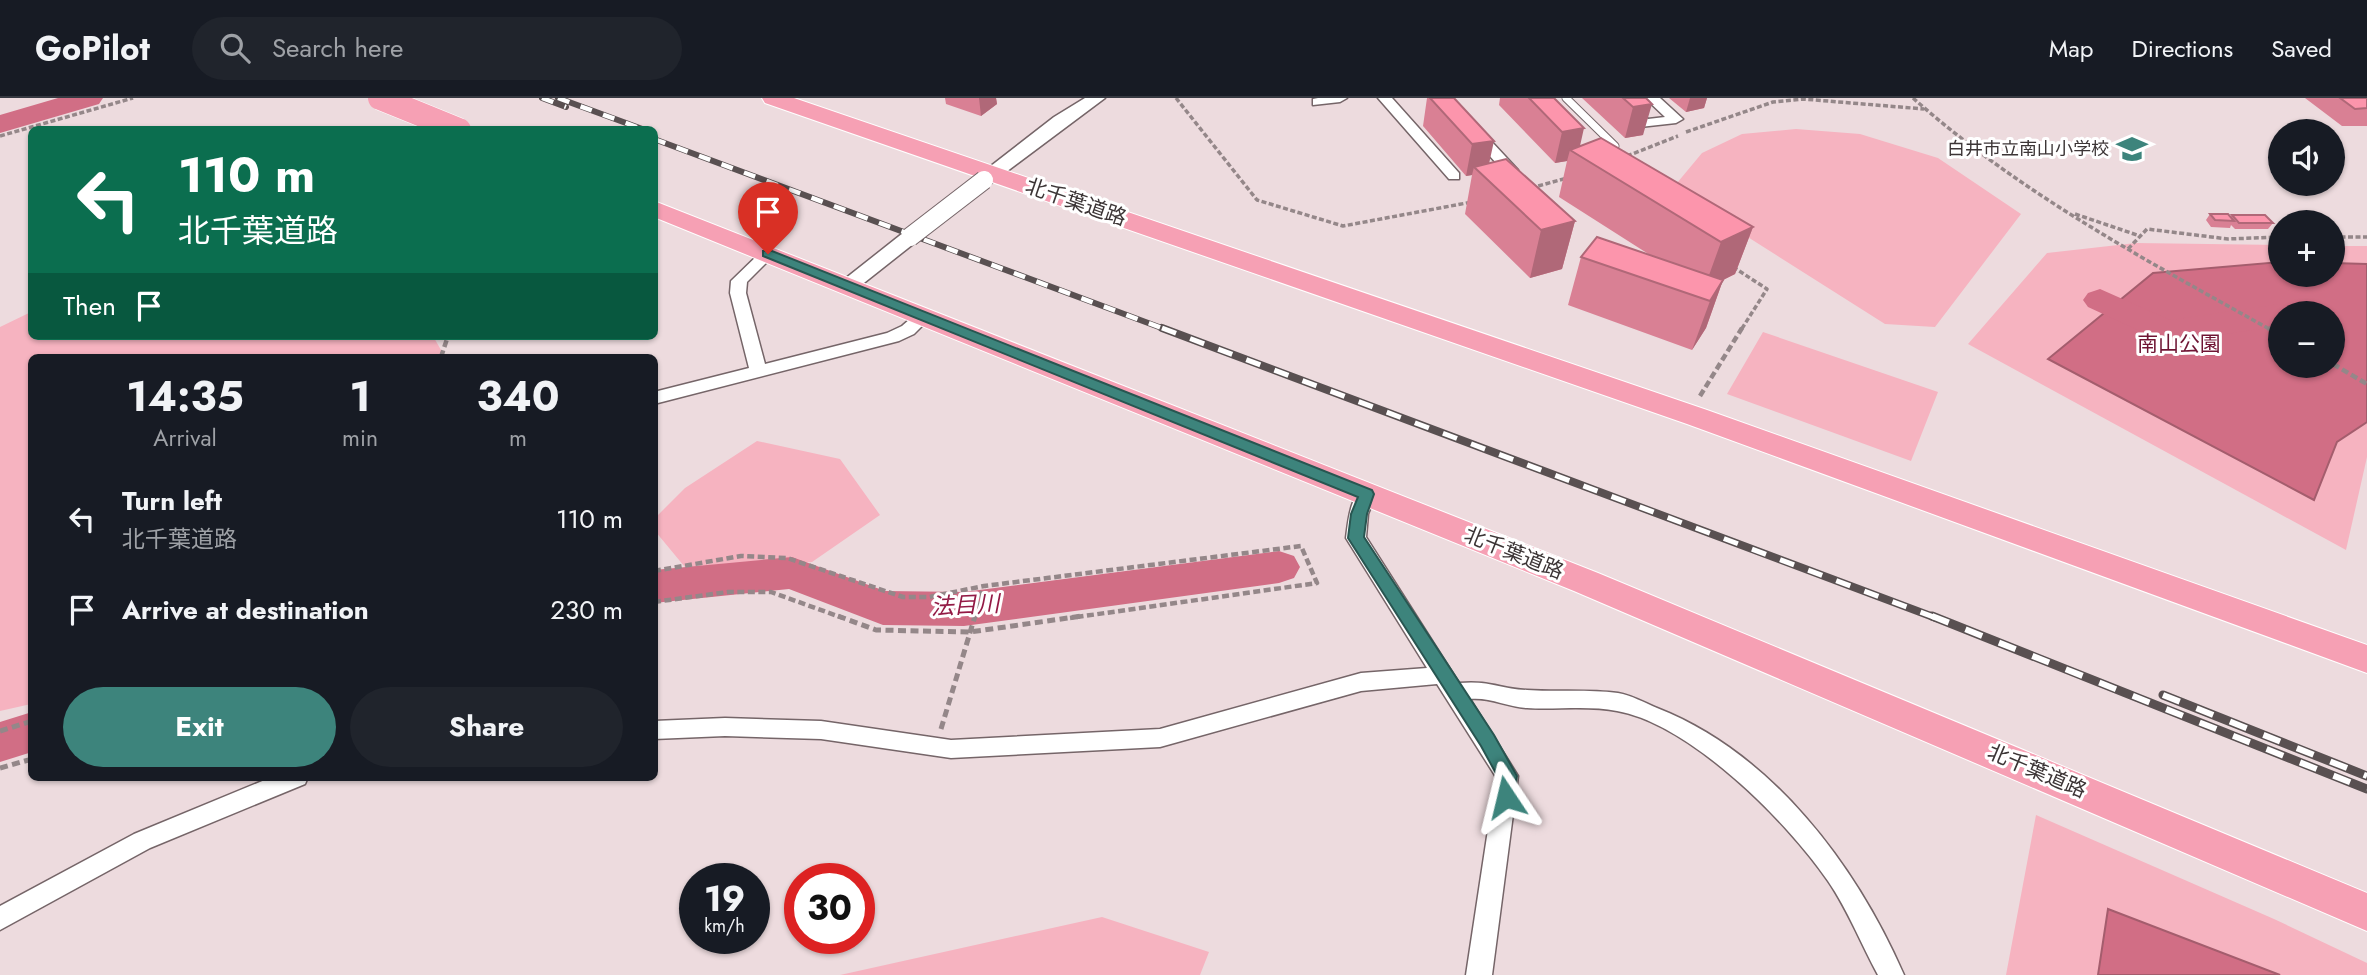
<!DOCTYPE html>
<html lang="en">
<head>
<meta charset="utf-8">
<style>
  body { margin:0; font-family:Jost,"Noto Sans JP",sans-serif; background:#20242c; color:#f1f3f6; height:100vh; display:flex; flex-direction:column; font-size:26px; white-space:nowrap }
  * { box-sizing:border-box; margin:0 }
  p { font-size:23px; color:#9ea1a6 }
  .icon { flex:none; width:38px; height:38px; fill:none; stroke:currentColor; stroke-width:2; stroke-linecap:round; stroke-linejoin:round }
  .map { position:relative; flex:1; overflow:hidden }
  .sheet { position:absolute; left:28px; top:256px; width:630px; height:427px; display:flex; flex-direction:column; background:#171b24; border-radius:10px; box-shadow:0 2px 5px #0004 }
  .sheet>* { flex:none }
  .top-card { position:absolute; left:28px; top:28px; width:630px; height:214px; border-radius:10px; box-shadow:0 2px 5px #0004; background:#0b6e4f; color:#fff; overflow:hidden }
  .controls { position:absolute; left:2268px; top:21px; display:grid; gap:14px }
  .controls a { display:grid; place-items:center; width:77px; height:77px; border-radius:50%; background:#171b24; box-shadow:0 2px 5px #0004; font-size:35px }
  .speed { position:absolute; left:679px; top:765px; display:flex; gap:14px; font-size:35px; font-weight:700; text-align:center }
  .speed>* { display:grid; place-content:center; width:91px; height:91px; border-radius:50%; background:#171b24; box-shadow:0 2px 5px #0004; line-height:1 }
  .speed small { font-size:18px; font-weight:400 }
  .speed .limit { border:10px solid #d22; background:#fff; color:#111 }
  .pin { position:absolute; display:grid; place-items:center; width:60px; height:60px; color:#fff; margin:-72px -30px; border-radius:50% 50% 50% 0; rotate:-45deg; box-shadow:0 0 7px #0007 }
  .pin .icon { rotate:45deg }
  .me { position:absolute; width:77px; margin:-38px; rotate:350deg; stroke-linejoin:round; filter:drop-shadow(0 0 5px #0008) }
  .turn { display:flex; align-items:center; gap:24px; height:147px; padding:0 35px; font-size:32px }
  .turn .icon { width:91px; height:91px; stroke-width:2.5 }
  .turn b { display:block; font-size:49px; line-height:60px }
  .then { display:flex; align-items:center; height:66px; padding:0 35px; background:#0003; gap:14px; font-size:26px }
  .eta { display:flex; justify-content:space-evenly; align-items:center; height:119px; text-align:center }
  .eta b { font-size:42px; font-weight:700; line-height:49px }
  .primary-button { display:flex; gap:14px; margin-top:auto; padding:14px 35px }
  .primary-button a { flex:1; height:80px; border-radius:42px; background:#3d847c; color:#fff; font-size:28px; font-weight:700; line-height:80px; text-align:center }
  .primary-button a+a { background:#20242c; color:#f1f3f6 }
  ul { padding:0; list-style:none }
  li { display:flex; align-items:center; gap:21px; height:91px; padding:0 35px }
  li div { flex:1 }
  li b { display:block; font-size:26px }
  li em { font-style:normal }
  header { display:flex; align-items:center; gap:42px; box-sizing:border-box; height:98px; padding:0 35px; background:#171b24; border-bottom:2px solid #363941 }
  header strong { font-size:33px }
  nav { display:flex; gap:38px; margin-inline-start:auto; font-size:24px }
  .search { width:490px; height:63px; background:#20242c; display:flex; align-items:center; gap:18px; box-sizing:border-box; padding:0 24px; border-radius:38px; color:#9ea1a6; font-size:26px }
  .map>svg:first-child { display:block }
  .green { fill:#f6b3c0; fill-rule:evenodd }
  .water { fill:#d16e85; stroke:#a45d6d; stroke-width:2; fill-rule:evenodd }
  .lines { fill:none; stroke-linecap:round; stroke-linejoin:round }
  .river { fill:#d16e85; fill-rule:evenodd }
  .service-casing { stroke:#756568; stroke-width:9 }
  .minor-casing { stroke:#756568; stroke-width:3 }
  .tertiary-casing { stroke:#756568; stroke-width:3 }
  .trunk-casing { stroke:#fff; stroke-width:2 }
  .path-far2 { stroke:#948789; stroke-width:3.5; stroke-dasharray:5 2.5; stroke-linecap:butt }
  .path-far1 { stroke:#948789; stroke-width:4.5; stroke-dasharray:7 3.5; stroke-linecap:butt }
  .path { stroke:#948789; stroke-width:5; stroke-dasharray:8 4.5; stroke-linecap:butt }
  .service { stroke:#fff; stroke-width:7 }
  .minor { fill:#fff; fill-rule:evenodd }
  .tertiary { fill:#fff; fill-rule:evenodd }
  .trunk { fill:#f6a0b4; fill-rule:evenodd }
  .rail-far2-casing { stroke:#595051; stroke-width:6 }
  .rail-far1-casing { stroke:#595051; stroke-width:8 }
  .rail-casing { stroke:#595051; stroke-width:9 }
  .rail-far2 { stroke:#fff; stroke-width:4.5; stroke-dasharray:12; stroke-linecap:butt }
  .rail-far1 { stroke:#fff; stroke-width:5; stroke-dasharray:15; stroke-linecap:butt }
  .rail { stroke:#fff; stroke-width:6; stroke-dasharray:18; stroke-linecap:butt }
  .tertiary-bridge-casing { stroke:#756568; stroke-width:20; stroke-linecap:butt }
  .trunk-bridge-casing { stroke:#fff; stroke-width:25; stroke-linecap:butt }
  .tertiary-bridge { stroke:#fff; stroke-width:18 }
  .trunk-bridge { stroke:#f6a0b4; stroke-width:24 }
  .wall { fill:#d98094 }
  .shaded-wall { fill:#b06878 }
  .building { fill:#fc95ac; stroke:#b06878; stroke-width:2 }
  .route { fill:#3d847c; stroke:#285651; stroke-width:2 }
  .labels { text-anchor:middle; stroke-width:6; stroke-linejoin:round; paint-order:stroke }
  .far-poi-label { font-size:18px; fill:#3c3536; stroke:#fff; text-anchor:end }
  .street-label { font-size:21px; fill:#3c3536; stroke:#fff }
  .park-label { font-size:21px; fill:#6f1534; stroke:#fff }
  .water-label { font-size:23px; font-style:italic; fill:#931a45; stroke:#fff }
</style>
</head>
<body>
<header>
<strong>GoPilot</strong>
<div class="search"><svg class="icon" aria-label="search" viewBox="0 0 24 24"><circle cx="10" cy="10" r="6"/><path d="M15 15l6 6"/></svg>Search here</div>
<nav><a>Map</a><a>Directions</a><a>Saved</a></nav>
</header>
<div class="map">
<svg width="2367" height="877" viewBox="0 0 2367 877">
  <rect width="100%" height="100%" fill="#eddbde"/>
  <path class="green" d="M1796,31L1860,36L1938,60L2021,116L1935,229L1885,226L1672,91L1702,55L1742,36Z
    M2136,145L2280,147V177H2333V148H2367V359L2346,452L1968,246L2047,155ZM2280,215H2333V268H2280Z
    M31,214L32,238H433L445,259H32L31,606L0,613V229Z
    M1763,234L1938,294L1911,363L1727,296Z
    M757,343L840,361L880,417L812,464L689,474L655,433V420L685,390Z
    M2036,717L2274,821L2367,865V877H2006Z
    M1102,819L1209,854L1200,877H840Z"/>
  <path class="water" d="M2280,164V177H2333V165L2367,166V324L2337,344L2314,402L2048,261L2153,175ZM2280,215H2333V268H2280Z
    M2108,811L2280,877H2098Z"/>
  <g class="lines">
    <path class="river" d="M58,0H103L99,6L0,35V17Z
      M2100,191L2170,222L2280,206L2292,209L2296,215H2280V228L2166,245L2088,209L2083,202L2088,195Z
      M1279,453L1294,458L1300,469L1294,480L1279,485L964,528L883,527L789,491L654,505V472L792,459L885,493L964,494Z
      M32,614V654L0,664V624Z"/>
    <g class="service-casing">
      <path id="service" d="M1566,0L1615,48L1604,50"/>
    </g>
    <g class="minor-casing">
      <path id="minor" d="M1318,0H1347L1340,4L1313,7V1Z
        M1378,0H1392L1459,75V81H1449Z
        M1437,0H1451L1518,72V78H1508Z
        M1607,0H1622L1648,21L1665,19L1645,0H1660L1683,21L1676,25L1640,29Z
        M767,151L775,156L747,184L746,195L765,266L887,235L902,228L917,215H929L931,219L914,236L899,243L654,306V294L749,270L730,195L731,183L762,153Z
        M1367,389L1376,396L1368,416L1366,439L1459,585C1490,582 1501,591 1527,592C1557,594 1588,591 1618,595C1631,597 1645,605 1657,610C1772,655 1856,767 1904,877H1878C1861,846 1848,812 1828,783C1787,723 1690,626 1617,613C1588,607 1556,612 1527,610C1507,609 1490,599 1470,601L1518,678L1492,877H1466L1496,679L1437,586L1361,593L1160,649L951,660L821,641L725,638L654,641V623L725,620L821,623L951,642L1160,631L1361,575L1427,570L1346,440C1348,425 1350,394 1367,389Z
        M272,679H308L305,686L150,750L0,832V808L134,736Z"/>
    </g>
    <g class="tertiary-casing">
      <path id="tertiary" d="M1085,0H1105L990,86H978L975,82L978,78L1054,19Z
        M910,133L920,139L917,143L855,192H841L838,188L841,184L903,135Z"/>
    </g>
    <g class="trunk-casing">
      <path id="trunk" d="M762,0H794L1707,312L2367,547V575L1687,326L765,5Z
        M654,103L1598,475L2367,795V833L1574,493L654,119Z"/>
    </g>
    <path class="path-far2" d="M1176,0L1257,102L1343,128L1472,104
      M1913,0C2021,96 2146,162 2271,232
      M1686,34L1773,4L1803,1L1924,11
      M0,38L133,0
      M1627,58L1678,38
      M1531,90L1567,80
      M2075,116L2140,138
      M2333,139H2367
      M2128,151L2147,131L2228,141L2280,139
      M1733,169L1767,191L1741,232"/>
    <path class="path-far1" d="M2268,230L2280,237
      M441,259L448,238
      M2333,266L2367,286
      M1700,298L1742,230
      M654,473L741,458L787,460L903,499H929L984,488L1301,448L1317,485L1070,520
      M654,504L728,494H771L843,520
      M974,520L984,488"/>
    <path class="path" d="M838,518L876,532L970,534L1082,518
      M941,631L975,518
      M0,633L32,623
      M0,670L32,661"/>
    <use href="#service" class="service"/>
    <use href="#minor" class="minor"/>
    <use href="#tertiary" class="tertiary"/>
    <use href="#trunk" class="trunk"/>
    <g class="rail-far2-casing">
      <path id="rail-far2" d="M542,0L566,9
        M558,0L645,32
        M654,41L1167,232"/>
    </g>
    <g class="rail-far1-casing">
      <path id="rail-far1" d="M1162,230L1936,520"/>
    </g>
    <g class="rail-casing">
      <path id="rail" d="M1932,518L2367,691
        M2163,597L2367,678"/>
    </g>
    <use href="#rail-far2" class="rail-far2"/>
    <use href="#rail-far1" class="rail-far1"/>
    <use href="#rail" class="rail"/>
    <g class="tertiary-bridge-casing">
      <path id="tertiary-bridge" d="M910,139L984,82"/>
    </g>
    <g class="trunk-bridge-casing">
      <path id="trunk-bridge" d="M380,0L459,32"/>
    </g>
    <use href="#tertiary-bridge" class="tertiary-bridge"/>
    <use href="#trunk-bridge" class="trunk-bridge"/>
  </g>
  <path class="wall" d="M945,0H996L997,6L981,18L946,6Z
    M1427,0H1454L1489,65L1575,123L1562,171L1530,180L1465,116L1472,77L1466,78L1423,28Z
    M1500,0H1554L1580,48L1753,129L1735,176L1723,182L1706,230L1692,252L1568,207L1581,159L1650,157L1559,99L1567,63L1555,65L1499,7Z
    M1582,0H1646L1643,37L1625,40Z
    M1669,0H1707L1704,10L1686,14Z
    M2305,0H2367V28H2342Z
    M2210,116L2230,119L2232,117L2273,125L2268,131H2235L2231,127L2230,130L2211,129L2206,122Z"/>
  <path class="shaded-wall" d="M979,0H996L997,6L981,18Z
    M1690,0H1707L1704,10L1686,14Z
    M1652,6L1643,37L1625,40L1633,9Z
    M1584,30L1578,57L1570,52L1567,63L1555,65L1562,34Z
    M1494,43L1487,75L1474,69L1472,77L1466,78L1472,46Z
    M1575,123L1562,171L1530,180L1541,132Z
    M1753,129L1735,176L1723,182L1706,230L1692,252L1710,203L1704,191L1721,144Z"/>
  <path class="building" d="M1430,0H1454L1494,43L1472,46Z
    M1529,0H1554L1584,30L1562,34Z
    M1623,0H1646L1652,6L1633,9Z
    M2340,0H2367V10L2355,11Z
    M1601,40L1753,129L1721,144L1570,52Z
    M1506,61L1575,123L1541,132L1474,69Z
    M2210,116H2228L2234,123L2215,122Z
    M2232,117H2265L2273,125H2239Z
    M1597,139L1723,182L1710,203L1581,159Z"/>
  <path class="route" d="M763,153H772L1372,392L1374,396L1367,416L1364,439L1494,637L1517,678L1513,705H1500L1498,679L1481,648L1348,440L1351,416L1358,399L763,158Z"/>
  <defs>
    <g id="school-bare" transform="scale(2.415)"><path d="M0-5L7-2L0 1L-7-2ZM-4 1L0 2.5L4 1V4Q0 6-4 4Z" fill="#3d847c" stroke="#fff" stroke-width="2.5" paint-order="stroke"/></g>
  </defs>
  <g fill-rule="evenodd">
    <use href="#school-bare" x="2132" y="51"/>
  </g>
  <g class="labels">
    <g class="far-poi-label">
      <text x="2109" y="57">白井市立南山小学校</text>
    </g>
    <g class="street-label">
      <text transform="translate(1076 104) rotate(19)" y="7">北千葉道路</text>
      <text transform="translate(1514 455) rotate(22)" y="7">北千葉道路</text>
      <text transform="translate(2037 673) rotate(23)" y="7">北千葉道路</text>
    </g>
    <g class="park-label">
      <text x="2179" y="253">南山公園</text>
    </g>
    <g class="water-label">
      <text transform="translate(965 507) rotate(-3)" y="8">法目川</text>
    </g>
  </g>
</svg>
<div class="controls">
<a><svg class="icon" aria-label="sound" viewBox="0 0 24 24"><path d="M4 9h4l5-4v14l-5-4H4zM17 9q2 3 0 6"/></svg></a>
<a>+</a>
<a>−</a>
</div>
<div class="speed"><div>19<small>km/h</small></div><div class="limit">30</div></div>
<div class="pin" style="left:768px;top:156px;background:#d93025"><svg class="icon" aria-label="arrive" viewBox="0 0 24 24"><path d="M6 21V4h12l-3 4 3 4H6"/></svg></div>
<svg class="me" style="left:1506px;top:699px" viewBox="-20 -20 40 40"><path d="M0-17L14 15 0 8-14 15z" fill="#3d847c" stroke="#fff" stroke-width="4"/></svg>
<div class="top-card">
<div class="turn"><svg class="icon" aria-label="left" viewBox="0 0 24 24"><path d="M17 20v-9H6M10 6l-5 5 5 5"/></svg><div><b>110 m</b>北千葉道路</div></div>
<div class="then">Then<svg class="icon" aria-label="arrive" viewBox="0 0 24 24"><path d="M6 21V4h12l-3 4 3 4H6"/></svg></div>
</div>
<section class="sheet">
<div class="eta">
<div><b>14:35</b><p>Arrival</p></div>
<div><b>1</b><p>min</p></div>
<div><b>340</b><p>m</p></div>
</div>
<ul>
<li><svg class="icon" aria-label="left" viewBox="0 0 24 24"><path d="M17 20v-9H6M10 6l-5 5 5 5"/></svg><div><b>Turn left</b><p>北千葉道路</p></div><em>110 m</em></li>
<li><svg class="icon" aria-label="arrive" viewBox="0 0 24 24"><path d="M6 21V4h12l-3 4 3 4H6"/></svg><div><b>Arrive at destination</b></div><em>230 m</em></li>
</ul>
<div class="primary-button"><a>Exit</a><a>Share</a></div>
</section>
</div>
</body>
</html>
